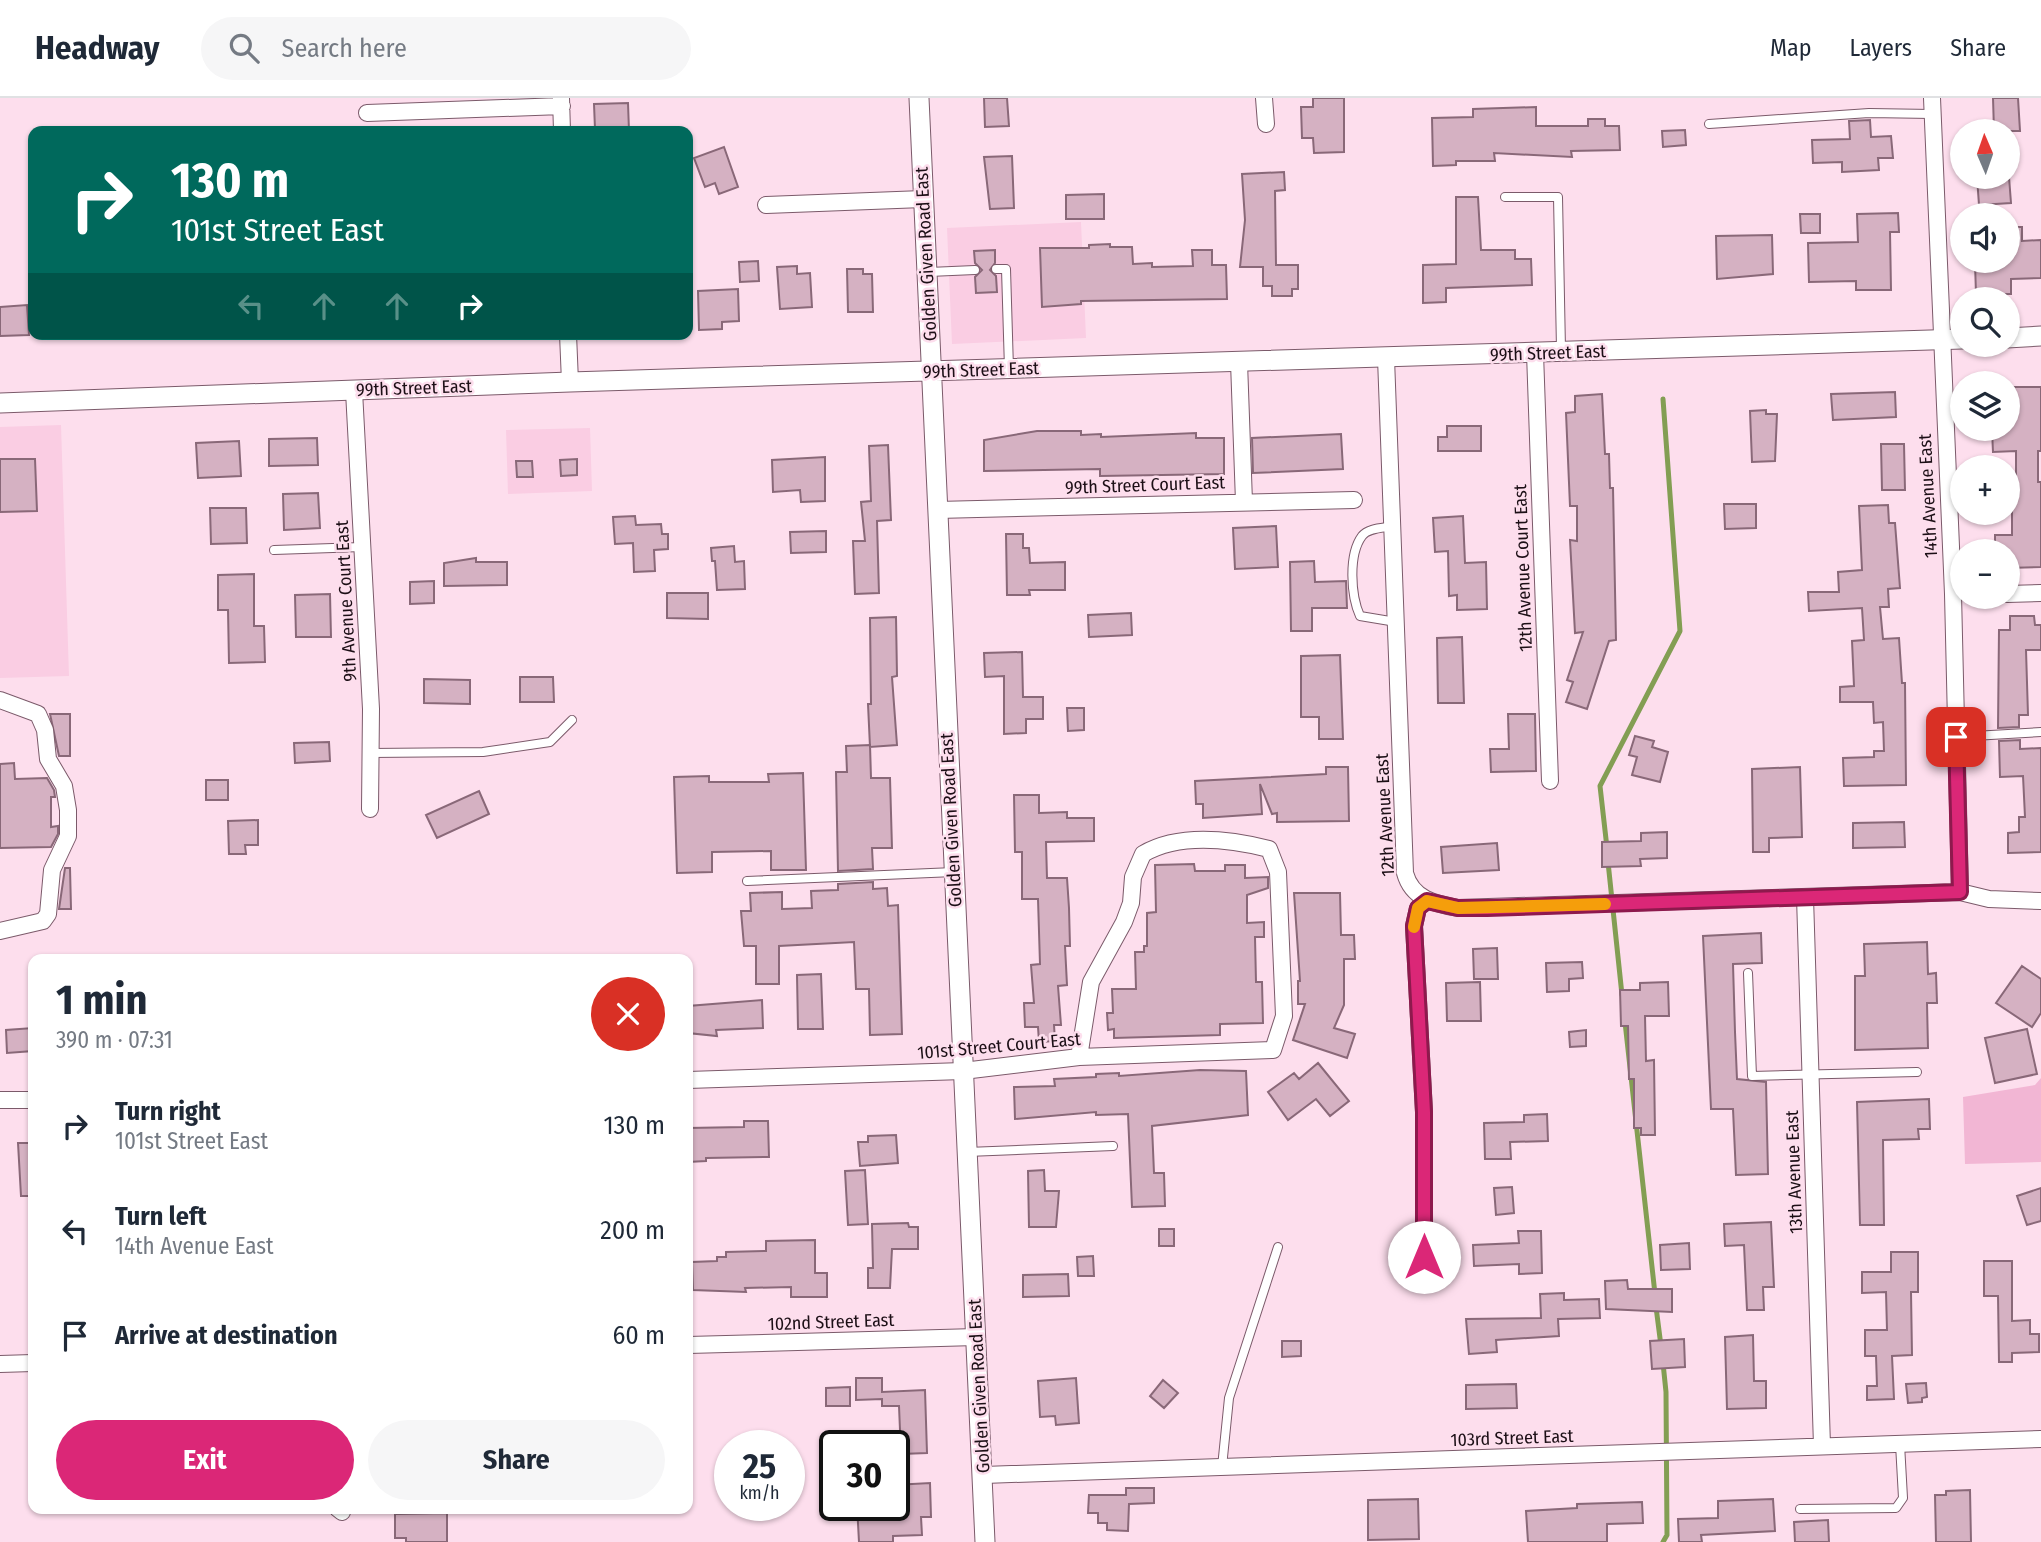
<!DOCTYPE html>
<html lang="en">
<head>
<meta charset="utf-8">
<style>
  body { margin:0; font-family:"Fira Sans Condensed",sans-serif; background:#f6f6f7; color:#1f2937; height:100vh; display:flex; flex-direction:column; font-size:26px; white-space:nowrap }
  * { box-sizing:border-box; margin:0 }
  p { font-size:23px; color:#747a83 }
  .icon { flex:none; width:38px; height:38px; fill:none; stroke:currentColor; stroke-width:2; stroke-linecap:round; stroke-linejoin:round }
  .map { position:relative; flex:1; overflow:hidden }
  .panel { position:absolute; left:28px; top:856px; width:665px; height:560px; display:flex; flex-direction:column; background:#fff; border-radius:14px; box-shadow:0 2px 5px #0004 }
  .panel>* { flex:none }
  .top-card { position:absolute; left:28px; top:28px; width:665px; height:214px; border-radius:14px; box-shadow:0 2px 5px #0004; background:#00695c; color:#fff; overflow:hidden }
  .needle { width:46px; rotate:358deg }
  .tools { position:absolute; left:1950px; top:21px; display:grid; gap:14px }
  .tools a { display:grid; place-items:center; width:70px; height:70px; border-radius:50%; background:#fff; box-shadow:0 2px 5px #0004; font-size:35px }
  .speed { position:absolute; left:714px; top:1332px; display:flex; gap:14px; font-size:35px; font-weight:700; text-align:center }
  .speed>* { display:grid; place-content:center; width:91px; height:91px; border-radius:50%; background:#fff; box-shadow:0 2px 5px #0004; line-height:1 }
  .speed small { font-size:18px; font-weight:400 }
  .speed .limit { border:4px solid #111; border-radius:10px; background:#fff; color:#111 }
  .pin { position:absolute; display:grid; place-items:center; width:60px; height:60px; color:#fff; margin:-30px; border-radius:14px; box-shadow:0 4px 10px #0006 }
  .me { position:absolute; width:77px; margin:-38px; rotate:0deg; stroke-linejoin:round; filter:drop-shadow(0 0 5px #0008) }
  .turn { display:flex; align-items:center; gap:24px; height:147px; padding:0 28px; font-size:32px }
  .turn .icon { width:91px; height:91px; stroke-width:2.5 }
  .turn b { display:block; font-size:49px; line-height:60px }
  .lanes { display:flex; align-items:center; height:66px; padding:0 28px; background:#0003; justify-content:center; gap:35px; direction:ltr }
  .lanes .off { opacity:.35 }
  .round { display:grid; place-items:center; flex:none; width:74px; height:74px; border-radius:37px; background:#f6f6f7 }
  .head { display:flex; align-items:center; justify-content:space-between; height:119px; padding:0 28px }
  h1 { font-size:42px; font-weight:700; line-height:52px }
  .primary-button { display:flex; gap:14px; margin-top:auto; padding:14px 28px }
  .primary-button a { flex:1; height:80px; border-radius:42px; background:#db2777; color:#fff; font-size:28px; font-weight:700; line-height:80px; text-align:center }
  .primary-button a+a { background:#f6f6f7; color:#1f2937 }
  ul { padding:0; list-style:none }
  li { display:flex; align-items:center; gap:21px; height:105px; padding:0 28px }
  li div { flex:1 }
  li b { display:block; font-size:26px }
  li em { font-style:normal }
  header { display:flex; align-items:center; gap:42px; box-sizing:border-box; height:98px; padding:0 35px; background:#fff; border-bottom:2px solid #e0e1e3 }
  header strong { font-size:33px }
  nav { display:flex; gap:38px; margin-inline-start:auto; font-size:24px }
  .search { width:490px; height:63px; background:#f6f6f7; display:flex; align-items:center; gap:18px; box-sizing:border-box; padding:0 24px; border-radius:38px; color:#747a83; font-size:26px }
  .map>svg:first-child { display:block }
  .built { fill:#facde3 }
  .green { fill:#f2b6d4 }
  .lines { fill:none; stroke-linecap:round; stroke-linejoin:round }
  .stream { stroke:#839e53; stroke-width:5 }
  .building { fill:#d5b1c2; stroke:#896878; stroke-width:2 }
  .service-casing { stroke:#7b5a6a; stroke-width:10 }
  .minor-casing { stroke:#7b5a6a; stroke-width:18 }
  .tertiary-casing { stroke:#7b5a6a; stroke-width:21 }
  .service { stroke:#fff; stroke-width:8 }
  .minor { stroke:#fff; stroke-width:16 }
  .tertiary { stroke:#fff; stroke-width:19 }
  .route-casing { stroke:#8e194d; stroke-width:18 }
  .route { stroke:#db2777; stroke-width:12 }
  .slow { stroke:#f59e0b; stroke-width:12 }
  .labels { text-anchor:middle; stroke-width:5; stroke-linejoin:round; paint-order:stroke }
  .street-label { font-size:18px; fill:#1c0f16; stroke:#fddeed }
</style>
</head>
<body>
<header>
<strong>Headway</strong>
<div class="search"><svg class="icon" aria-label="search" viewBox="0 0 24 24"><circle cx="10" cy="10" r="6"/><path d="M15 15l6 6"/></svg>Search here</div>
<nav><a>Map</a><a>Layers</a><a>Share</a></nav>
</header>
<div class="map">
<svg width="2041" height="1444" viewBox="0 0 2041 1444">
  <rect width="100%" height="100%" fill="#fddeed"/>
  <path class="built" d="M1081,124L1086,240L952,246L947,130Z
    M61,327L69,578L0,580V329Z
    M590,330L592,393L508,396L506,332Z"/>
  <path class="green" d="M2041,980V1064L1965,1066L1963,999L2035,987Z"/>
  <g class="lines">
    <path class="stream" d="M1607,750L1600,688L1680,533L1663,301
      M1608,764L1622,897
      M1625,924L1655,1196
      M1656,1209L1661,1248
      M1663,1265L1666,1294L1667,1437L1663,1444"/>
  </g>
  <path class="building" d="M984,0H1007L1009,28L985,29Z
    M1313,0H1344V54L1314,55L1313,40H1302L1301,9H1313Z
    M1993,0H2018L2020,33H1994Z
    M628,5L629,33L595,31L594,6Z
    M1536,9V28H1588V21H1605V28H1619L1620,52L1571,53L1572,59L1494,55L1495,63H1456V67L1433,68L1432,20L1473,19V11Z
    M1870,22L1871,39L1891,38L1893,60H1878L1879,72L1842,74V64L1813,65L1812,42L1850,41L1849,23Z
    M1685,32L1686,47L1663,49L1662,33Z
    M724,49L738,89L719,96L715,85L705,89L694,60Z
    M1012,58L1014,110L990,111L984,59Z
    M1284,74L1285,92L1275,93L1276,167H1298V191H1292V198H1272V188H1263V169H1240L1245,122L1242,76Z
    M1977,79H2009L2011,105L1979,107Z
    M1104,96V121H1066V97Z
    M1456,99H1478L1481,152H1515V161H1531L1532,187L1446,190V204L1423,205V167L1456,166Z
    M1898,115L1899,134H1890L1891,192H1856V183L1809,184L1808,145L1858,144L1857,116Z
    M1800,116H1820V135H1801Z
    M2007,129H2022V143L2041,142V180L2011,181V196H1976L1975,165H2007Z
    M1772,137L1773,176L1717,181L1716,138Z
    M1110,146V149H1132L1133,166L1152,165V169L1193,168L1192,152H1212V167H1226L1227,201L1081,203V206L1042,209L1040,150H1089V147Z
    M995,152V165L990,172L996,178L997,194L976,195L975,179L982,172L975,165L974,153Z
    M758,163L759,183L740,184L739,164Z
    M797,168V176L810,175L812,209L780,211L777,169Z
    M847,171H863V176H872L873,214H848Z
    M738,191L739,223L722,224V231L699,232L698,193Z
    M27,207L29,237L0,238V209Z
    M2007,289H2041V353H2038V384H2041V469L2007,470V453H1995V437H2012V406H2007V384H2016V353L1993,354L1992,332L2007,331Z
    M1895,294L1896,319L1833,322L1831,296Z
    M1602,296L1605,356H1609L1610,390H1613L1616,542L1609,543L1587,611L1566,604L1573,584L1567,582L1583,534L1575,535L1570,442L1577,443V408H1570L1566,315L1575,314V298Z
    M1766,312V316H1777L1775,363L1752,364L1750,313Z
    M1447,328H1481V353H1438V339H1447Z
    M1037,333H1081V337L1101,336V339L1196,335V340H1224V376L1100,378V371L984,373V342Z
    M1341,336L1343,371L1253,375L1252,340Z
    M317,340L318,367L269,368V341Z
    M239,343L241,378L198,380L196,345Z
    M1881,346H1904L1905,392H1882Z
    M888,347L891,422L877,423L879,495L855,496L853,443H865L861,404L871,403L869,348Z
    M825,359V403L801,404L800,392L773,394L772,362Z
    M0,361H35L37,413L0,414Z
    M577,361V377L561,378L560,362Z
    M516,363H532L533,379H517Z
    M318,395L320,430L284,432L283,396Z
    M1724,406H1756V430L1725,431Z
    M1888,407L1889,425H1895L1900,490L1888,491L1889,509H1880L1883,541L1899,540L1902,585H1905L1906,687L1844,688L1843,660L1874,659V653H1884L1883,624L1874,625L1873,604H1840V589L1854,588L1852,543L1864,542L1862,510L1809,513L1808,494H1839L1838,474L1862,472L1859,408Z
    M210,410H246L247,445L211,446Z
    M635,418L636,427L661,426L662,436H668V451L654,452L655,473L634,474L633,445L615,446L613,419Z
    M1463,418L1465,465L1486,464L1487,511L1457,512V497L1449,498L1448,453L1435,454L1433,420Z
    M1276,428L1278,469L1235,471L1233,430Z
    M826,433V454L791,455L790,434Z
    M1006,436H1023V450H1029L1030,465L1065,464V492H1029L1030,497H1007Z
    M734,448L735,464L744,463L745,491L717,492L715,463H712L711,450Z
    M476,460V464H507V487L444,488V465Z
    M1314,463L1315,484L1346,483L1347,510H1312V533H1291L1290,464Z
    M254,476V528H264L265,564L229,565L228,512H218V477Z
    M434,483V505L410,506V484Z
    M667,495H708V521L667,520Z
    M330,496L331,539H296L295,497Z
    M1131,515L1132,537L1089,539L1088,517Z
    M2010,518H2034L2035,527H2041V552H2026L2028,617H2019V629L1998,630L1999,532H2010Z
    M896,519L897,578L892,579L897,647L870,649L868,606H871L870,520Z
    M1462,539L1464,605H1438L1437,540Z
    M1022,554L1023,599H1043V621H1026V635L1004,636V578L985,579L984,555Z
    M1340,557L1343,641H1319V619H1301V558Z
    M520,579H553L554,604H520Z
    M424,581L470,582V606L424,605Z
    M1067,610H1084V632L1068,633Z
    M70,616V658H59L50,616Z
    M1508,616H1535L1536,673L1491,674L1490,651H1509Z
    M1635,638L1654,643L1652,649L1668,654L1660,684L1632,677L1637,659L1629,657Z
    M2020,642V651L2041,650V754L2008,755V735L2019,734V719H2025L2023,678L2000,679L1999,643Z
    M329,644L330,663L295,665L294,645Z
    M870,647L871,680H890L892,750H872L873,771L838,773L836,674H847L846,648Z
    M14,665L15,681L47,680L54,692L55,699H51V729L58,728V736L51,749L0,750V666Z
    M1326,669H1348L1349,723L1277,724V715L1272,716L1260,686L1262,716L1203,720V706H1196L1195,683L1326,676Z
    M1800,669L1802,739L1769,740V754H1753L1752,671Z
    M803,675L806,772H771V753L712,754V774L677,775L674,679L709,678V684H769L768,676Z
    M206,682H228V702H206Z
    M479,693L489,716L437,740L426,717Z
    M1014,697H1039V715L1067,714V720H1094V743L1046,744L1047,780H1067L1069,810L1070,848H1065L1067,887L1058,888L1061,927H1054L1055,943L1039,944L1038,929H1025L1024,905H1034L1031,867L1040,866L1038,801H1022V754H1015Z
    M258,722V747H245L246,756H229L228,723Z
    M1904,724L1905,749L1853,750V725Z
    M1667,734V760L1640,761L1641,768L1602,769V744L1641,743V735Z
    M1497,745L1499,772L1443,775L1441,749Z
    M1194,766L1195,773H1225V767H1245V780L1268,779V790L1247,797V825L1264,824V839H1255L1256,884H1262L1263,925L1220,926V937L1114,940V931L1108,932L1107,915H1113L1112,891H1136L1135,854H1144V848H1147V815L1156,814L1155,767Z
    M65,770H70L71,811H59Z
    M873,784V791L887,790L888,808L898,807L902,936L870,937L869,891H856L854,844L779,848V886H756V848H744L741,813H751L750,795L782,794V811L812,810L811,793L838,792V786Z
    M1294,795H1340L1341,837H1354L1355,861H1344V907L1334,930L1355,936L1347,960L1293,942L1305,906H1298V883H1300Z
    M1761,835L1762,865L1733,866L1735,934L1737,981L1766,984L1768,1076L1736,1077L1733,1011H1711L1703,838Z
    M1927,844L1928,876L1936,875L1937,905H1927L1928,950L1855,952V878H1865L1864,846Z
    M1497,850L1498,881H1474L1473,851Z
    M1582,864L1583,880L1569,881V893L1547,894L1546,865Z
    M2022,868L2041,881V915L2032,929L1996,905Z
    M821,876L823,931H798L797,877Z
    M1480,884L1481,923H1447L1446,885Z
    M1668,884L1669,918H1645L1646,963L1654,962L1655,1037H1641V1030H1634V981H1629L1628,928H1621L1620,892H1640V885Z
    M762,902L763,930L716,932L717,938L688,935V908Z
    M33,930V953L7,955L6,932Z
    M2027,931L2037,976L1995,985L1985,940Z
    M1586,932V948L1570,949L1569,934Z
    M1318,965L1349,1003L1330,1018L1316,1001L1288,1022L1268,994L1294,975L1299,981Z
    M1200,972L1246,973L1248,1017L1152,1028L1154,1075H1164L1165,1108L1132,1109L1128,1016L1096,1017V1014L1015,1021L1014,989L1055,988L1054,981L1096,979V976L1119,975V978Z
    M1929,1001L1930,1031H1918L1919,1041L1883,1042L1884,1127H1860L1857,1004Z
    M1547,1016L1548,1043L1510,1044L1511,1061H1485L1484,1025L1524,1024V1017Z
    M744,1023H768L769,1059L706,1060V1063L688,1064V1030L744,1029Z
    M896,1037L898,1065L860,1068L858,1044H868V1038Z
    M18,1045H33V1098H21Z
    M865,1072L868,1126L848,1127L845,1073Z
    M1044,1072L1045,1093H1059L1056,1129H1029L1028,1073Z
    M1512,1089L1514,1115L1496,1117L1494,1090Z
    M2041,1090V1123L2027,1127L2017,1098Z
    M1771,1124L1774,1189H1763L1764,1212H1747L1744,1147L1725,1148L1724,1126Z
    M908,1125L909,1129H918V1151H892L890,1190H868V1170H873L872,1126Z
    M1159,1131H1174V1148H1159Z
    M1518,1133H1541L1542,1175L1519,1176V1166L1474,1168L1473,1147L1519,1145Z
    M815,1142V1175H827V1199H791V1189L745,1190L746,1194L693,1192L692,1164L717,1163V1159H726V1154L766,1153V1143Z
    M1689,1145L1690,1171L1661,1172L1660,1147Z
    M1891,1154H1918V1194H1911L1912,1257L1892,1258L1894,1301L1867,1302V1288H1877L1876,1258H1865V1232H1887L1886,1194L1862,1195V1174H1891Z
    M1093,1158L1094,1178H1078L1077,1159Z
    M1984,1163H2012V1223L2030,1222V1236H2039V1254L2012,1255V1264H1999L1998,1198H1984Z
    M1068,1176L1069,1198L1023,1199V1177Z
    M1627,1182L1628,1191H1672V1214L1606,1211L1605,1183Z
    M1564,1195V1202L1599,1201L1600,1220L1558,1221L1559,1238L1496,1242L1497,1254L1469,1256L1466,1221L1541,1220L1540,1196Z
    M1753,1237L1754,1283H1766V1310L1727,1311L1725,1239Z
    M1684,1241L1685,1269L1652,1271L1650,1243Z
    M1282,1243H1301V1258L1282,1259Z
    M856,1280H882V1294L925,1292L927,1355L901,1356L899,1308H882V1301L856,1302Z
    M1076,1280L1079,1325L1056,1327L1055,1318L1040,1319L1038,1283Z
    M1163,1282L1178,1295L1164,1310L1150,1298Z
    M1926,1285L1927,1299L1922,1300V1304L1908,1305L1906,1286Z
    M1516,1286L1517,1310L1466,1311V1287Z
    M850,1289V1308H826V1290Z
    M930,1385L931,1419H921L922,1437L893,1438V1444H859L857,1407H894V1387Z
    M1126,1390H1154V1405L1129,1406L1128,1433L1107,1432V1425H1098V1415H1088L1089,1397H1126Z
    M1970,1392L1971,1444H1936L1935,1397H1946V1393Z
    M1418,1401L1419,1441L1368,1442V1402Z
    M1773,1401L1775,1433L1701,1437L1702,1444H1679L1678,1421L1718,1420V1403Z
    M1642,1404L1643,1425L1607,1426V1444H1528L1526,1413L1577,1410V1406Z
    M447,1415V1444H406V1440H395V1416Z
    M1828,1422L1829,1444H1795L1794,1424Z"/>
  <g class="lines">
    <g class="service-casing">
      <path id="service" d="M1709,26L1869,15L1932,16
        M1505,99H1558L1561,251
        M996,171H1006L1009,271
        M929,174L975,172
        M1393,428C1383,430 1368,430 1362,438C1348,457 1351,498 1360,518L1396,524
        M274,452L362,449
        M1956,639L2041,634
        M370,655L483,654L550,644L572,622
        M747,783L954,774
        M1748,875L1752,978L1917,974
        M967,1054L1113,1048
        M1222,1369L1229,1300L1278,1149
        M1800,1411L1896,1410L1903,1400L1900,1346"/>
    </g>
    <g class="minor-casing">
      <path id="minor" d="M561,0L562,33
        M1264,0L1266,26
        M1932,0L1953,496L1960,794
        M367,15L562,8
        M766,107L923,101
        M568,236L570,284
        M1535,255L1550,683
        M1386,260L1405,775C1412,801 1435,806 1458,810L1960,794L1989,801L2041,803
        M1239,264L1244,404
        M354,293L371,611L370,711
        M937,412L1354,402
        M2007,496L2041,495
        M0,602L38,616L45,632L48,661L64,688L68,712V738L52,772L48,816L43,823L0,833
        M1805,799L1822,1348
        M688,982L963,973L1079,959L1273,952L1284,918L1278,774L1269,751C1229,741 1179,735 1143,756L1133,779L1131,805L1124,824L1091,884L1079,959
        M0,1002H33
        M1424,1159V1014L1414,828L1418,810L1427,803
        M688,1247L976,1239
        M0,1266L33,1265
        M984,1377L2041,1341
        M337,1410L342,1414"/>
    </g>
    <g class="tertiary-casing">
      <path id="tertiary" d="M919,0L985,1444
        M2007,240L2041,238
        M0,305L570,284L1962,241"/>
    </g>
    <use href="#service" class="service"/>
    <use href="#minor" class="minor"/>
    <use href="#tertiary" class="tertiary"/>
  </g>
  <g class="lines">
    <g class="route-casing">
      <path id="route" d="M1424,1159V1014L1414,828L1418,810L1427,803L1458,810H1487L1960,794L1956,639"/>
    </g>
    <use href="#route" class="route"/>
    <path class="slow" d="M1414,829L1418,810L1427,803L1458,810L1605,806"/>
  </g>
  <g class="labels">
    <g class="street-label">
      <text transform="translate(926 156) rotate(-93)" y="6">Golden Given Road East</text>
      <text transform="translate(1548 255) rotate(-2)" y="6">99th Street East</text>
      <text transform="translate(981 272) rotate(-2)" y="6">99th Street East</text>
      <text transform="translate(414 290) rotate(-2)" y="6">99th Street East</text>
      <text transform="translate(1145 387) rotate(-2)" y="6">99th Street Court East</text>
      <text transform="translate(1928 398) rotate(-93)" y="6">14th Avenue East</text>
      <text transform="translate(1523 470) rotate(-92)" y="6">12th Avenue Court East</text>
      <text transform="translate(346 503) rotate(-93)" y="6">9th Avenue Court East</text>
      <text transform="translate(1385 717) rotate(-93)" y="6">12th Avenue East</text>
      <text transform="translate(951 722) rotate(-93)" y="6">Golden Given Road East</text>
      <text transform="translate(999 948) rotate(-5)" y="6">101st Street Court East</text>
      <text transform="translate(1794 1074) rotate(-92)" y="6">13th Avenue East</text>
      <text transform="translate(831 1224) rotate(-2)" y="6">102nd Street East</text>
      <text transform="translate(979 1288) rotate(-93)" y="6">Golden Given Road East</text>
      <text transform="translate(1512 1340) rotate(-2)" y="6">103rd Street East</text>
    </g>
  </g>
</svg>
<div class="tools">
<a><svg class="needle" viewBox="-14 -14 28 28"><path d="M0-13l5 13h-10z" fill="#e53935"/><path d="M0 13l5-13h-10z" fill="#747a83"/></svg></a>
<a><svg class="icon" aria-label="sound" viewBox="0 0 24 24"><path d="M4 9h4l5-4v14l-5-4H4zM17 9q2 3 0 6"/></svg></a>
<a><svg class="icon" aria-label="search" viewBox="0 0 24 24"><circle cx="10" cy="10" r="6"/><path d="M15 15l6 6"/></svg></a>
<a><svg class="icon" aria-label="layers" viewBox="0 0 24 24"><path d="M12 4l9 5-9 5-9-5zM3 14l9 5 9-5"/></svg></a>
<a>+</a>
<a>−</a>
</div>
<div class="speed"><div>25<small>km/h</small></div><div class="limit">30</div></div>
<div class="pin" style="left:1956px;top:639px;background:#d93025"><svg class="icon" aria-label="arrive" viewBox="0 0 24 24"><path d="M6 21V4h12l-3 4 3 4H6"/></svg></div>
<svg class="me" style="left:1424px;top:1159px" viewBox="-20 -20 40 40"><circle r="19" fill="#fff"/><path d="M0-13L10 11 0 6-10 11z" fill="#db2777"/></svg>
<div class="top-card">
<div class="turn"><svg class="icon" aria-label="right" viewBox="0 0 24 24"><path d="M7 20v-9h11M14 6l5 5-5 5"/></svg><div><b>130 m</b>101st Street East</div></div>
<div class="lanes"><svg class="icon off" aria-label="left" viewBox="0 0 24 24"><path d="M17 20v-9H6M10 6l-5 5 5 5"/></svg><svg class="icon off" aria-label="ahead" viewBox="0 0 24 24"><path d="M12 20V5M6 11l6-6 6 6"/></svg><svg class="icon off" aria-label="ahead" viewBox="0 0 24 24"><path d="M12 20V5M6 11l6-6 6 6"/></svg><svg class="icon" aria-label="right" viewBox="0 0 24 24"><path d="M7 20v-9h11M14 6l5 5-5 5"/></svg></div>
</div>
<section class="panel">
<div class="head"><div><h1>1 min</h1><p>390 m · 07:31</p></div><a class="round" style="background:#d93025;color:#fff"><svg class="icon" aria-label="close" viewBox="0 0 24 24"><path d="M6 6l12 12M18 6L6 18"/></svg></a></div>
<ul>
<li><svg class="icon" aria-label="right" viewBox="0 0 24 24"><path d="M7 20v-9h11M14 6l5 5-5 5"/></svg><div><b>Turn right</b><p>101st Street East</p></div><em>130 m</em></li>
<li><svg class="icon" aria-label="left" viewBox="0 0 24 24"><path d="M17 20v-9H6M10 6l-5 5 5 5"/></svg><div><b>Turn left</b><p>14th Avenue East</p></div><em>200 m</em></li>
<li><svg class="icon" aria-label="arrive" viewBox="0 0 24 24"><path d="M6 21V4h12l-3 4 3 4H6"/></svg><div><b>Arrive at destination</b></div><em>60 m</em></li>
</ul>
<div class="primary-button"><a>Exit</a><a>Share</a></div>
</section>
</div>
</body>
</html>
